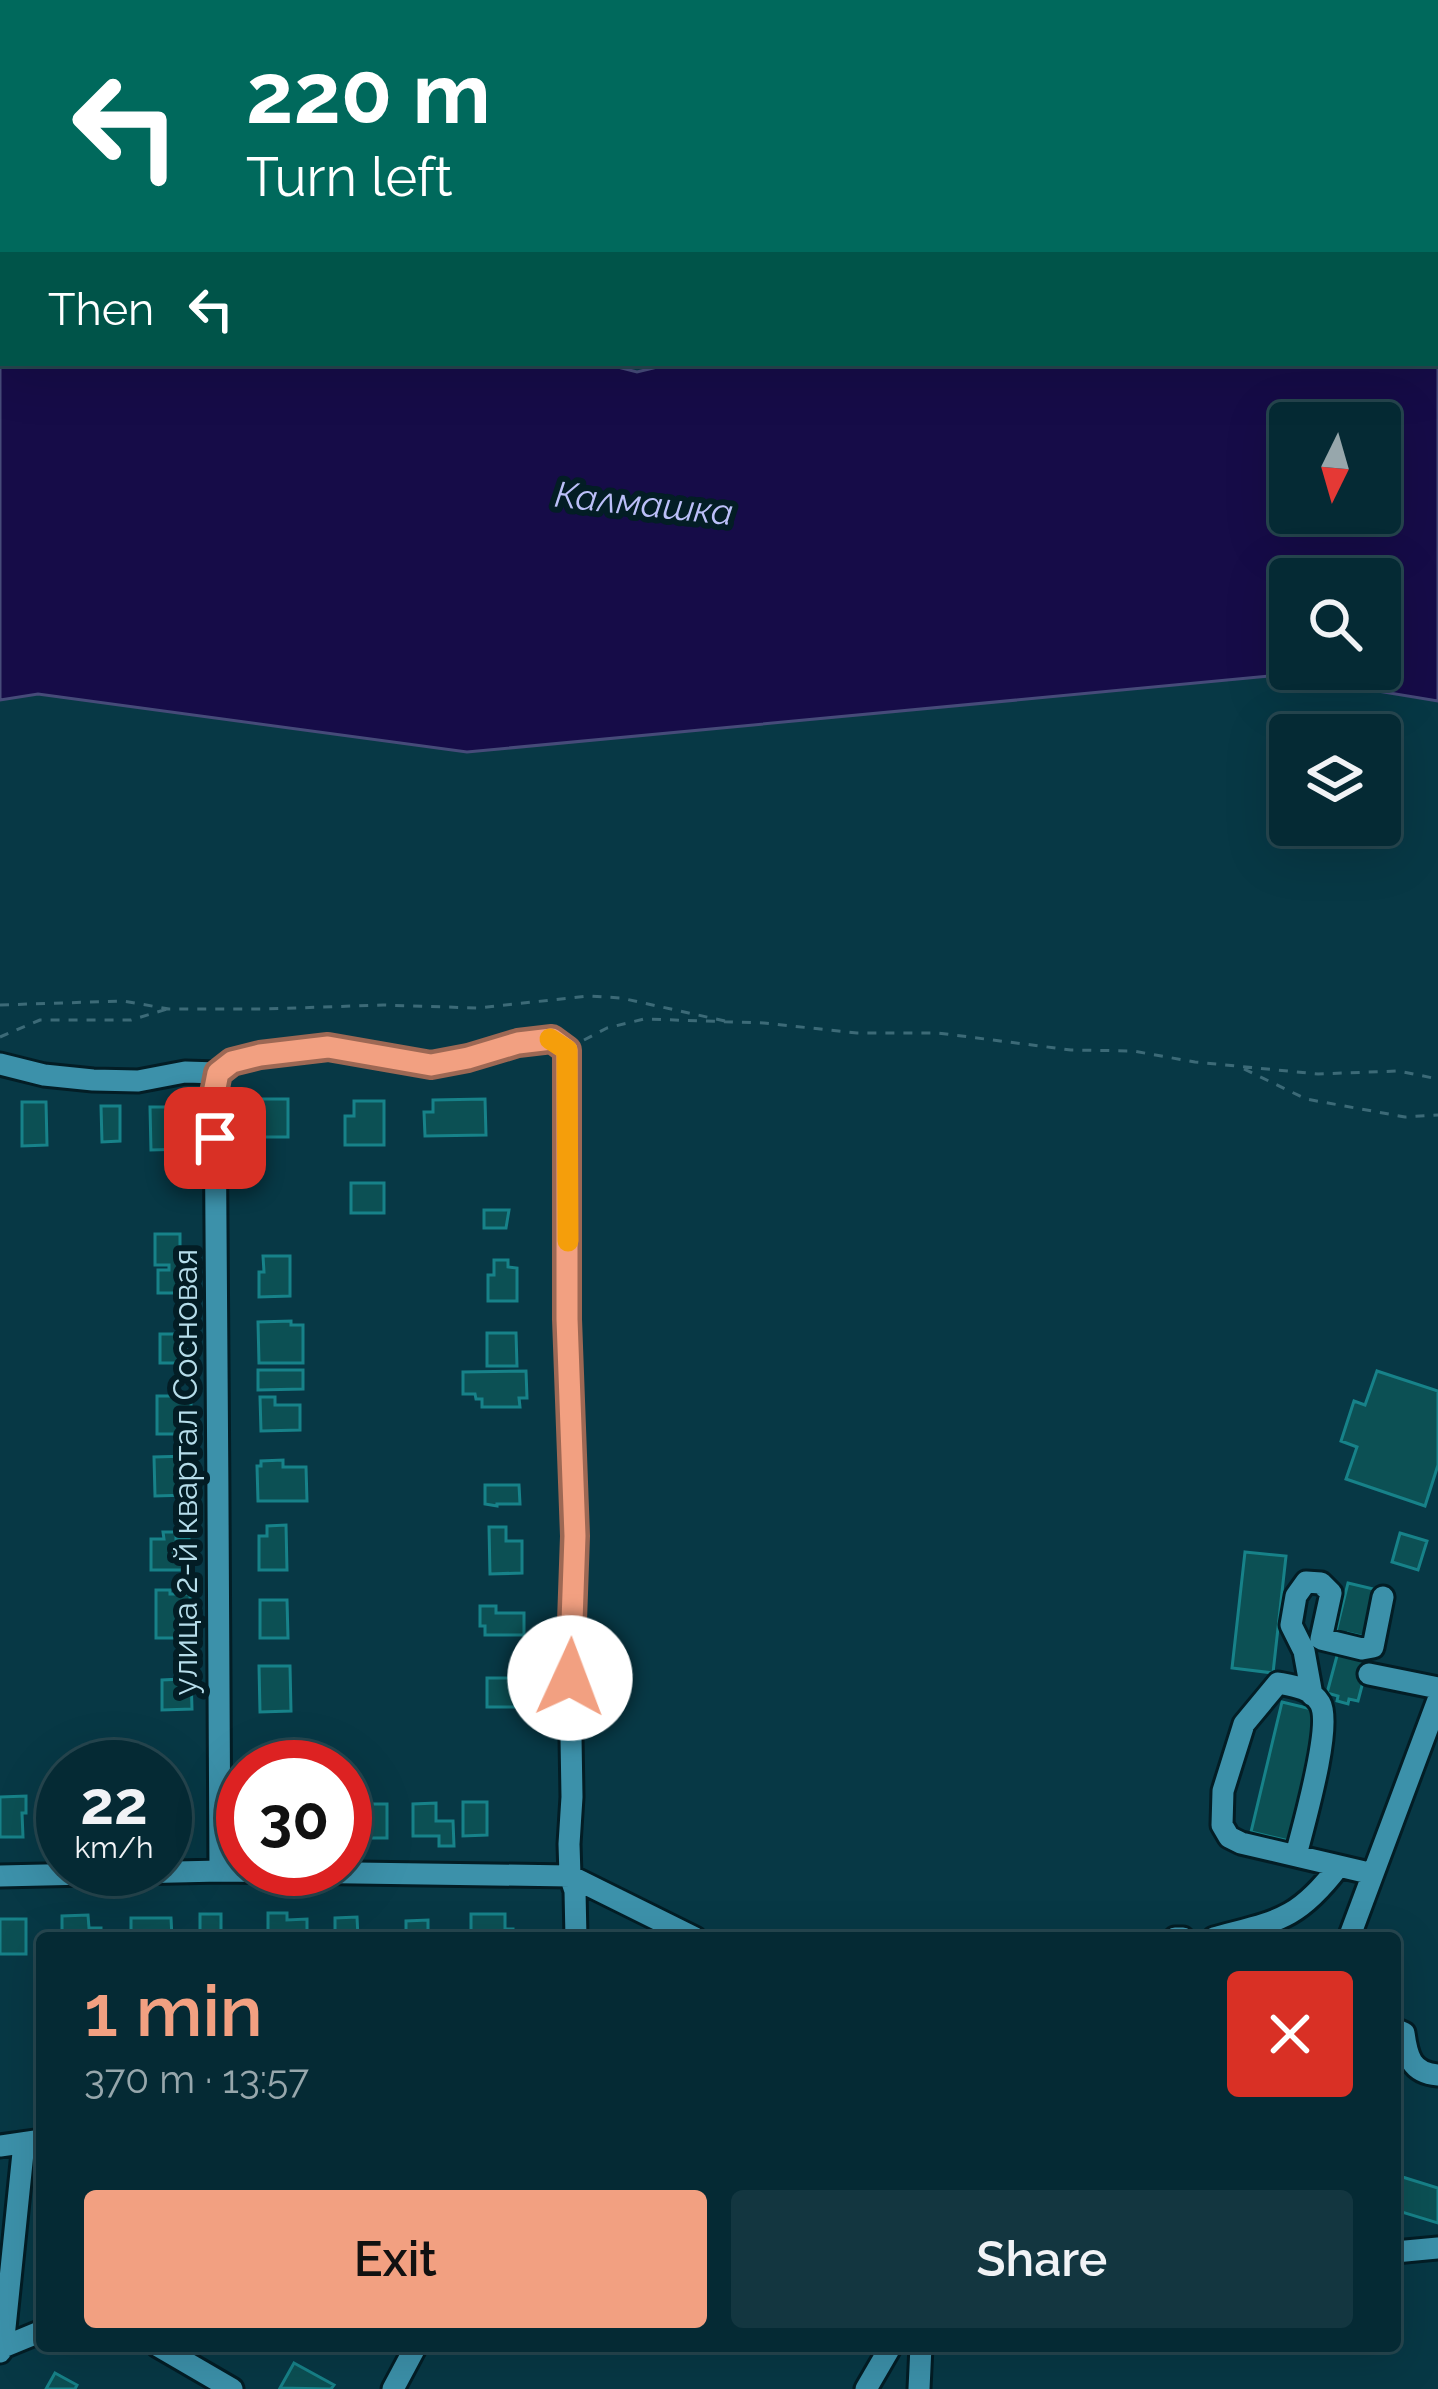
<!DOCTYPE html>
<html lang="en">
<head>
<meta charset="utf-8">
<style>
  body { margin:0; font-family:Raleway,sans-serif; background:#133640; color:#f1f3f6; height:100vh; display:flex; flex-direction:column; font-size:45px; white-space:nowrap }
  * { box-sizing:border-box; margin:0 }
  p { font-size:39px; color:#97a7ac }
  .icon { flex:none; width:66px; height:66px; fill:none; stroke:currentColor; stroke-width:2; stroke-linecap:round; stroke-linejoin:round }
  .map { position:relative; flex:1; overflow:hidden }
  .side { position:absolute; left:36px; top:1932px; width:1365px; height:420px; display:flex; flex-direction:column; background:#052a34; border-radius:12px; box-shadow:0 12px 48px #0002,0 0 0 3px #26464f }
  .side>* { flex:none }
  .hud { position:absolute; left:0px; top:0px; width:1440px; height:366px; box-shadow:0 12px 48px #0002,0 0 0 3px #26464f; background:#00695c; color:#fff; overflow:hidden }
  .needle { width:78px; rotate:185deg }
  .tools { position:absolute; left:1269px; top:402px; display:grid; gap:24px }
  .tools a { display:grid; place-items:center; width:132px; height:132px; border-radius:12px; background:#052a34; box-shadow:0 12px 48px #0002,0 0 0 3px #26464f; font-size:60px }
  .speed { position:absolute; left:36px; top:1740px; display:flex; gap:24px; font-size:60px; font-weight:700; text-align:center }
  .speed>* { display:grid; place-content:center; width:156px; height:156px; border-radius:50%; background:#052a34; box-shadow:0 12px 48px #0002,0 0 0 3px #26464f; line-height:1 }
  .speed small { font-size:30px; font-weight:400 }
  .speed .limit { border:18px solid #d22; background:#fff; color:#111 }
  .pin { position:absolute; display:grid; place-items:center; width:102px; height:102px; color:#fff; margin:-51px; border-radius:24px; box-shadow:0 6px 18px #0006 }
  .me { position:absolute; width:132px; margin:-66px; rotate:2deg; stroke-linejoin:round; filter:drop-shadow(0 0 9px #0008) }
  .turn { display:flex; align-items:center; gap:42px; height:252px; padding:0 48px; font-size:54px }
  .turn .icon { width:156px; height:156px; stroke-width:2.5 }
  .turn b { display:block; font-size:84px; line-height:102px }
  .then { display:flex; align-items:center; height:114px; padding:0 48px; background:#0003; gap:24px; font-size:45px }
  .round { display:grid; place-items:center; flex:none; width:126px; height:126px; border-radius:12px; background:#133640 }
  .head { display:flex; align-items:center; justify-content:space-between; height:204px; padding:0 48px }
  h1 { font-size:72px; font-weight:600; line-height:90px; color:#f2a081 }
  .action { display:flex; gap:24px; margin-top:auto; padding:24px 48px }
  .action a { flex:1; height:138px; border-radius:12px; background:#f2a081; color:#111; font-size:48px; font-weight:600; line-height:138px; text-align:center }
  .action a+a { background:#133640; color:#f1f3f6 }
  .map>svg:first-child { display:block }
  .water { fill:#160c48; stroke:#464b79; stroke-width:3; fill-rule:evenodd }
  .building { fill:#0c5054; stroke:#178289; stroke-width:3 }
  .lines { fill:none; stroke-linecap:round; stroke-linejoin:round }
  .minor-casing { stroke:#031d25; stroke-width:27 }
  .path { stroke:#3c6a77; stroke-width:3; stroke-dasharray:9 9; stroke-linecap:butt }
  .minor { stroke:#3c91aa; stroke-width:21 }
  .route-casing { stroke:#9d6854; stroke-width:30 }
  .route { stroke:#f2a081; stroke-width:21 }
  .slow { stroke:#f59e0b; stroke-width:21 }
  .labels { text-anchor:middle; stroke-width:12; stroke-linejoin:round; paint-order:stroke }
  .street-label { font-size:33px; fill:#b6ddea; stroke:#031d25 }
  .water-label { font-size:36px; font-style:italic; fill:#bbbff8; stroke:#031d25 }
</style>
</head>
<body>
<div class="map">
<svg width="1438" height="2389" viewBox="0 0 1438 2389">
  <rect width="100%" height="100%" fill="#073845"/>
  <path class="water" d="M0,61L3,63V363H602L637,372L674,363H1437L1438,146V701L1281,675L467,752L38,694L0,700ZM1290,423H1380V513H1290ZM1290,579H1380V669H1290Z"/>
  <path class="building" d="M259,1099H288V1137H259Z
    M485,1099L486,1135L425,1136L424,1112H433V1100Z
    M354,1101H384V1145H345V1116H354Z
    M22,1102H46L47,1145L22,1146Z
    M101,1106H120V1141L102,1142Z
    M150,1107H183V1140H187V1149L151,1150Z
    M351,1183H384V1213H351Z
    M484,1210H509L506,1228H484Z
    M155,1234H180V1270H186L187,1293H158V1270H169V1265H155Z
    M263,1256H290V1296L259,1297V1272H264Z
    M494,1260H508V1267L517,1268V1301H488V1275H494Z
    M291,1321V1325H303V1363H259L258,1322Z
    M487,1333H516L517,1366H487Z
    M160,1334H186L187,1363H160Z
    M258,1370H303V1389L258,1390Z
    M526,1371L527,1398H519L520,1407H482V1399H476L475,1394H463V1372Z
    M1377,1371L1438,1391V1465L1425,1506L1346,1479L1357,1447L1341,1441L1354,1401L1365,1405Z
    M157,1396H191V1434H157Z
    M260,1397H275V1405H300V1430L261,1431Z
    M189,1456V1495L155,1496L154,1457Z
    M283,1460V1467H306L307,1501H258L257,1466H261V1461Z
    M485,1485H519L520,1504H497V1506L485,1504Z
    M286,1525L287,1570H259V1536H267V1526Z
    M489,1527H506V1541H522V1573L490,1574Z
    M163,1532H176V1539H189V1570H151V1539H164Z
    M1400,1533L1427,1541L1418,1570L1392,1562Z
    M1245,1552L1286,1556L1273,1673L1232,1668Z
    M1348,1583L1382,1591L1370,1638L1348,1633L1346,1639L1335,1636Z
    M156,1590H170V1594H190L191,1638H156Z
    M260,1600H287L288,1638H260Z
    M480,1606H496V1613H524V1635H485V1626H480Z
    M1338,1652L1369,1659L1358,1701L1349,1699L1348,1704L1337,1701L1338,1696L1327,1693Z
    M259,1666H290L291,1711L260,1712Z
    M182,1675H191L192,1709L162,1710V1680L182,1679Z
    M487,1678H524V1707H487Z
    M1282,1702L1320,1711L1289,1841L1251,1832Z
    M26,1796V1813H22L23,1837H0V1797Z
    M184,1802V1837H165V1803Z
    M463,1802H487V1835L463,1836Z
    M436,1803V1821H453L454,1846H439V1836H413V1804Z
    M359,1804H387V1838H360Z
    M268,1913H287V1920L307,1919V1938H268Z
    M200,1914H221V1934H232V1938H200Z
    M471,1914H505V1929H513V1938H471Z
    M88,1915L89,1928H101V1938H62V1916Z
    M357,1917L358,1938H335V1918Z
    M131,1918H171L172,1938H131Z
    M0,1919H26V1954H0Z
    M428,1920V1938H406V1921Z
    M1396,2175L1438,2188V2223L1395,2210Z
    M294,2363L334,2385L331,2389L280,2388Z
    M55,2373L77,2385L75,2389H46Z"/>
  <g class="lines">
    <g class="minor-casing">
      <path id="minor" d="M14,0L34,3
        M682,0L683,3
        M1166,0V3
        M193,3V0
        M708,3L721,0
        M0,1064L44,1075L93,1080L138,1081L185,1072L218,1073L232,1062L260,1055L329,1047L431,1065L468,1058L518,1043L552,1039L567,1050V1319L575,1536L570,1678L572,1797L569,1844L570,1876L575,1891L576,1938
        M218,1073L215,1093C219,1352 217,1612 220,1871
        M1369,1674L1438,1688
        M1312,1695L1304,1651L1291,1625L1296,1596L1306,1582L1321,1583L1331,1593L1321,1639L1362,1649L1373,1647L1383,1597
        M1296,1855C1303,1827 1333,1725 1320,1703C1311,1688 1294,1686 1278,1683L1244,1724L1223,1791L1222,1825L1229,1837L1241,1843L1373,1874
        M0,1876L220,1871L570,1876L695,1938
        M1175,1938H1183
        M1214,1938C1276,1921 1297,1921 1338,1867
        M1349,1938L1438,1700
        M1395,2029L1404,2033C1407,2056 1411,2073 1438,2075
        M0,2146L42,2140
        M1395,2252L1438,2248
        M158,2346L232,2389
        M3,2347L42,2331
        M0,2352L3,2347L24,2143
        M393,2389L416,2346
        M866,2389L891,2346
        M919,2389L921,2346"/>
    </g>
    <path class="path" d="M0,1005L123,1001L169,1009H265L383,1005L477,1008L589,996L621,998L725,1021
      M0,1037L40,1020H131L167,1009
      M584,1040L607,1028L644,1019L764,1023L857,1033H938L1071,1050L1133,1051L1195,1062L1318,1074L1398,1071L1438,1079
      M1244,1069L1306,1099L1405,1117L1438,1115"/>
    <use href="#minor" class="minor"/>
  </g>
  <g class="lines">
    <g class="route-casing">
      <path id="route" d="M215,1138L214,1093L218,1073L232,1062L260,1055L328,1047L431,1065L468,1058L518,1043L552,1039L567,1050V1319L575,1536L570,1678"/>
    </g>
    <use href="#route" class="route"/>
    <path class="slow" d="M550,1039L567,1050L568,1241"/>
  </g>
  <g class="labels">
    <g class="street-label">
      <text transform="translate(185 1472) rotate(-90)" y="12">улица 2-й квартал Сосновая</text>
    </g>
    <g class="water-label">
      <text transform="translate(644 503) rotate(6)" y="13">Калмашка</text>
    </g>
  </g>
</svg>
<div class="tools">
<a><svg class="needle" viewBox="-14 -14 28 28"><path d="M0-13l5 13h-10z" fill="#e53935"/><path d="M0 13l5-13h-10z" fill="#97a7ac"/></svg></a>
<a><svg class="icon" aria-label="search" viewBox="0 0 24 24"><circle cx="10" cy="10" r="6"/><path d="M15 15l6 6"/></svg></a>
<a><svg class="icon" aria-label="layers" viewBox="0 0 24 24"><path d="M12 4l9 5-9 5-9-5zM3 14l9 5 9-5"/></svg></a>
</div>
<div class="speed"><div>22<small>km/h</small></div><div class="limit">30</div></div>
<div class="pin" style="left:215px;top:1138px;background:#d93025"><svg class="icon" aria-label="arrive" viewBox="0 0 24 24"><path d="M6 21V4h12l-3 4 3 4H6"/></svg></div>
<svg class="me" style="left:570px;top:1678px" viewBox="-20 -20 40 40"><circle r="19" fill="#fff"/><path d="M0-13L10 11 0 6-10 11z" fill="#f2a081"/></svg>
<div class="hud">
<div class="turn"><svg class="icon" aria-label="left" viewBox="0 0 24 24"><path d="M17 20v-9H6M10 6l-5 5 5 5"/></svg><div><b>220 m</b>Turn left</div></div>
<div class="then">Then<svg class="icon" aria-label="left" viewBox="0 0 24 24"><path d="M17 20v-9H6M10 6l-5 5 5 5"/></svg></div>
</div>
<section class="side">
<div class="head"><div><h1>1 min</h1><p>370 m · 13:57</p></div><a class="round" style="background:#d93025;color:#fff"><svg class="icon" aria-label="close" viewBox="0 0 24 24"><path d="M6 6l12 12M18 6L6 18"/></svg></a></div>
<div class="action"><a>Exit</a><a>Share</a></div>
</section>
</div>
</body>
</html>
